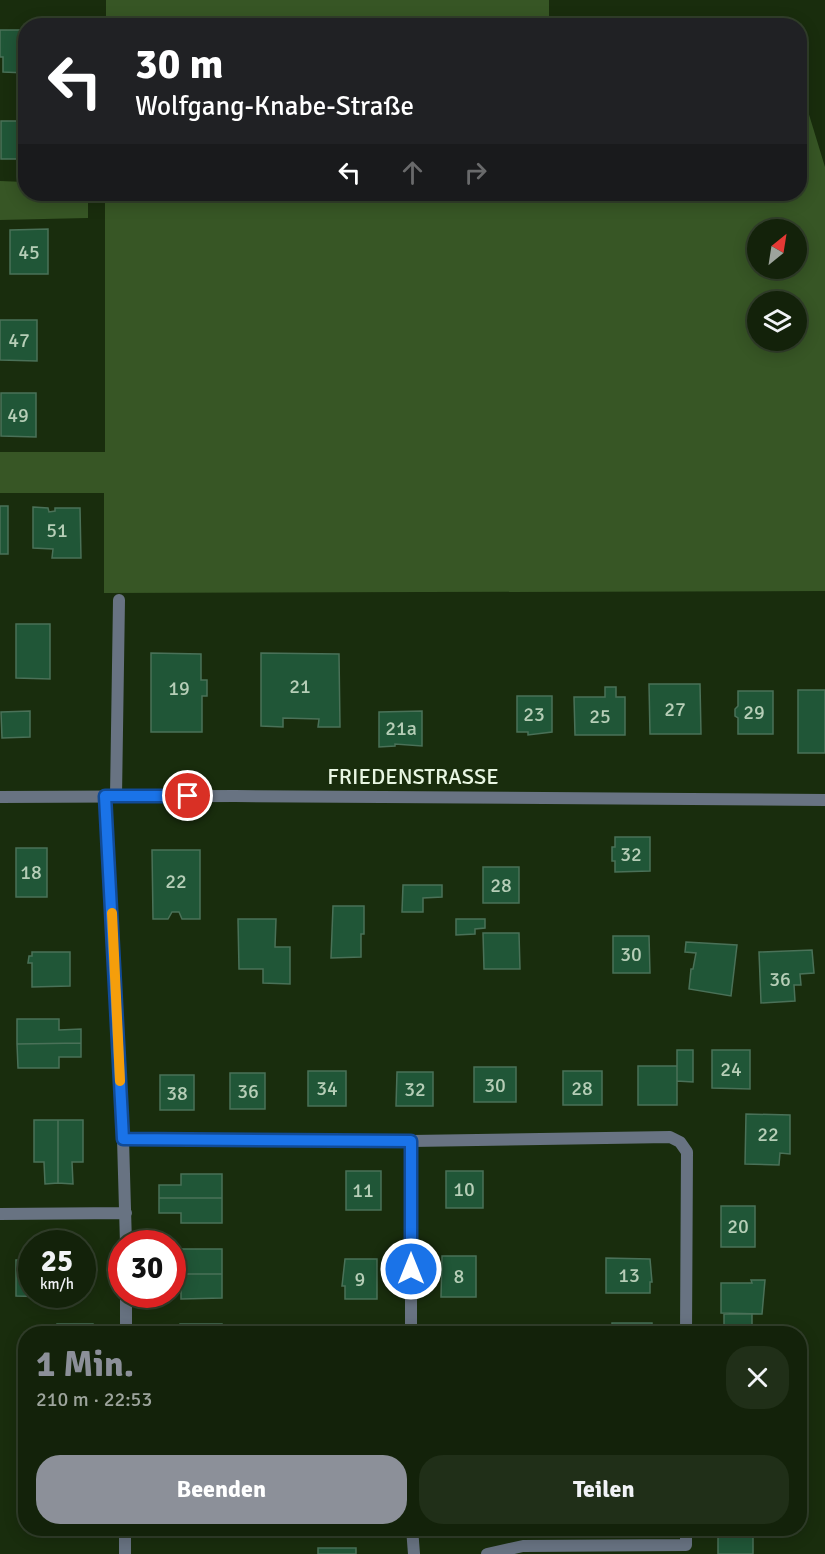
<!DOCTYPE html>
<html lang="de">
<head>
<meta charset="utf-8">
<style>
  body { margin:0; font-family:Signika,sans-serif; background:#202f18; color:#f1f3f6; height:100vh; display:flex; flex-direction:column; font-size:22px; white-space:nowrap }
  * { box-sizing:border-box; margin:0 }
  p { font-size:20px; color:#9da49c }
  .icon { flex:none; width:33px; height:33px; fill:none; stroke:currentColor; stroke-width:2; stroke-linecap:round; stroke-linejoin:round }
  .map { position:relative; flex:1; overflow:hidden }
  .details { position:absolute; left:18px; top:1326px; width:789px; height:210px; display:flex; flex-direction:column; background:#13220a; border-radius:24px; box-shadow:0 3px 15px #0003,0 0 0 2px #323f2b }
  .details>* { flex:none }
  .banner { position:absolute; left:18px; top:18px; width:789px; height:183px; border-radius:24px; box-shadow:0 3px 15px #0003,0 0 0 2px #323f2b; background:#202124; color:#fff; overflow:hidden }
  .needle { width:39px; rotate:30deg }
  .fabs { position:absolute; left:747px; top:219px; display:grid; gap:12px }
  .fabs a { display:grid; place-items:center; width:60px; height:60px; border-radius:50%; background:#13220a; box-shadow:0 3px 15px #0003,0 0 0 2px #323f2b; font-size:30px }
  .speed { position:absolute; left:18px; top:1230px; display:flex; gap:12px; font-size:30px; font-weight:700; text-align:center }
  .speed>* { display:grid; place-content:center; width:78px; height:78px; border-radius:50%; background:#13220a; box-shadow:0 3px 15px #0003,0 0 0 2px #323f2b; line-height:1 }
  .speed small { font-size:15px; font-weight:400 }
  .speed .limit { border:9px solid #d22; background:#fff; color:#111 }
  .pin { position:absolute; display:grid; place-items:center; width:51px; height:51px; color:#fff; margin:-26px; border:3px solid #fff; border-radius:50%; box-shadow:0 2px 6px #0007 }
  .me { position:absolute; width:66px; margin:-33px; rotate:0deg; stroke-linejoin:round; filter:drop-shadow(0 0 4px #0008) }
  .turn { display:flex; align-items:center; gap:21px; height:126px; padding:0 18px; font-size:27px }
  .turn .icon { width:78px; height:78px; stroke-width:2.5 }
  .turn b { display:block; font-size:42px; line-height:51px }
  .lanes { display:flex; align-items:center; height:57px; padding:0 18px; background:#0003; justify-content:center; gap:30px; direction:ltr }
  .lanes .off { opacity:.35 }
  .round { display:grid; place-items:center; flex:none; width:63px; height:63px; border-radius:24px; background:#202f18 }
  .overview { display:flex; align-items:center; justify-content:space-between; height:102px; padding:0 18px }
  h1 { font-size:36px; font-weight:800; line-height:45px; color:#8c9099 }
  .cta { display:flex; gap:12px; margin-top:auto; padding:12px 18px }
  .cta a { flex:1; height:69px; border-radius:24px; background:#8c9099; color:#fff; font-size:24px; font-weight:800; line-height:69px; text-align:center }
  .cta a+a { background:#202f18; color:#f1f3f6 }
  .map>svg:first-child { display:block }
  .green { fill:#375625; fill-rule:evenodd }
  .building { fill:#205637; stroke:#4a7158; stroke-width:1.5 }
  .lines { fill:none; stroke-linecap:round; stroke-linejoin:round }
  .service { stroke:#687382; stroke-width:12 }
  .minor { stroke:#687382; stroke-width:12 }
  .route-casing { stroke:#114b97; stroke-width:15 }
  .route { stroke:#1a73e8; stroke-width:10 }
  .slow { stroke:#f59e0b; stroke-width:10 }
  .labels { text-anchor:middle; stroke-width:4.5; stroke-linejoin:round; paint-order:stroke }
  .number-label { font-size:20px; fill:#b6ceb7 }
  .street-label { font-size:22px; fill:#e8f6e2; stroke:#192d0d }
</style>
</head>
<body>
<div class="map">
<svg width="825" height="1554" viewBox="0 0 825 1554">
  <rect width="100%" height="100%" fill="#192d0d"/>
  <path class="green" d="M106,0H549V25H106Z
    M800,85L825,167V591L104,593V493H0V452H105V194H800ZM758,230H796V268H758ZM758,302H796V340H758Z
    M0,181L25,182L26,194H88V218L0,220Z"/>
  <path class="building" d="M0,30H26V73L3,72V57H0Z
    M1,121H26V159H1Z
    M48,229V274H10V230Z
    M0,320H37V361L0,360Z
    M1,393H36V437L1,436Z
    M0,506H8V554H0Z
    M33,507L48,508L49,512L55,511V508H80L81,558H52L53,549L33,548Z
    M16,624H50V679L16,678Z
    M151,653L201,654V680H207V696H202V732H151Z
    M261,653L339,654L340,727H318L319,719L283,718V727L261,726Z
    M649,684H700L701,734H650Z
    M605,687H616V697H625V735H575L574,697H605Z
    M798,690H825V753H798Z
    M738,691H773V734H738V718L735,716V709L738,706Z
    M517,696H552V732L528,735V732H517Z
    M30,711V737L2,738L1,712Z
    M422,711V746L395,744V746L379,747V712Z
    M615,837H650V871L615,872V861H612V847H615Z
    M16,848H47V897H16Z
    M152,850H200V919H182L179,912H172L168,919H153Z
    M483,867H519V903H483Z
    M403,885H442V897L423,898V912H402Z
    M333,906H364V934H361V957L331,958Z
    M238,919H276L275,947H290V984L263,983V969H239Z
    M456,919H485V928L475,929V934L456,935Z
    M483,933H519L520,969H484Z
    M613,936H649L650,973H613Z
    M686,942L737,945L731,996L689,989L691,969H693L696,953L685,952Z
    M812,950L814,973L800,974L801,985H794L795,1001L761,1003L759,952Z
    M32,952H70V986L32,987V963H28L29,956H32Z
    M17,1019H59V1030L81,1029V1043L17,1044Z
    M81,1043V1057H59V1068H18L17,1044Z
    M677,1050H693V1082L677,1081Z
    M712,1050H750V1089L712,1088Z
    M638,1066H677V1105H638Z
    M474,1067H516V1102H474Z
    M308,1071H346V1106H308Z
    M563,1071H602V1105H563Z
    M397,1072H433V1106H396Z
    M230,1073H265V1109H230Z
    M160,1075H194V1110H160Z
    M746,1114L790,1115V1154L780,1153L779,1165L745,1164Z
    M34,1120H58V1183L45,1184L44,1162H34Z
    M58,1120H83V1162H72L73,1184L58,1183Z
    M346,1171H381V1210H346Z
    M446,1171H483V1208H446Z
    M181,1174H222V1198H159V1185H181Z
    M159,1198H222V1223H181V1213H159Z
    M721,1206H755V1247H721Z
    M180,1249H222V1274H172V1260H180Z
    M442,1256H476V1297H441Z
    M606,1258L650,1259L652,1282H650V1293H606Z
    M345,1259H377V1299H345V1286H342Z
    M16,1260H32V1294H50V1297L16,1296Z
    M172,1274H222V1298L181,1299V1288H172Z
    M751,1280H765L762,1314L721,1313V1283H752Z
    M724,1314H752V1334H724Z
    M612,1323H652V1334H612Z
    M57,1324H93V1334H57Z
    M180,1324H222V1334H180Z
    M342,1326H376V1334H342Z
    M442,1331H485V1334H442Z
    M55,1528H91V1534L55,1533Z
    M718,1528H753V1554H718Z
    M318,1548H356V1554H318Z"/>
  <g class="lines">
    <path class="service" d="M116,796L119,600"/>
    <path class="minor" d="M0,797L235,796L825,800
      M105,797L123,1139L126,1244
      M123,1139L411,1141L670,1137L680,1142L687,1152L686,1334
      M411,1141V1334
      M0,1214L126,1213
      M126,1334V1294
      M412,1528L414,1554
      M125,1554V1528
      M487,1554L523,1546L686,1545V1528"/>
  </g>
  <g class="lines">
    <g class="route-casing">
      <path id="route" d="M188,796H105L123,1139L411,1141V1269"/>
    </g>
    <use href="#route" class="route"/>
    <path class="slow" d="M112,913L120,1081"/>
  </g>
  <g class="labels">
    <g class="number-label">
      <text x="29" y="259">45</text>
      <text x="19" y="347">47</text>
      <text x="18" y="422">49</text>
      <text x="57" y="537">51</text>
      <text x="300" y="693">21</text>
      <text x="179" y="695">19</text>
      <text x="675" y="716">27</text>
      <text x="754" y="719">29</text>
      <text x="534" y="721">23</text>
      <text x="600" y="723">25</text>
      <text x="401" y="735">21a</text>
      <text x="631" y="861">32</text>
      <text x="31" y="879">18</text>
      <text x="176" y="888">22</text>
      <text x="501" y="892">28</text>
      <text x="631" y="961">30</text>
      <text x="780" y="986">36</text>
      <text x="731" y="1076">24</text>
      <text x="495" y="1092">30</text>
      <text x="327" y="1095">34</text>
      <text x="582" y="1095">28</text>
      <text x="415" y="1096">32</text>
      <text x="248" y="1098">36</text>
      <text x="177" y="1100">38</text>
      <text x="768" y="1141">22</text>
      <text x="464" y="1196">10</text>
      <text x="363" y="1197">11</text>
      <text x="738" y="1233">20</text>
      <text x="629" y="1282">13</text>
      <text x="459" y="1283">8</text>
      <text x="360" y="1286">9</text>
    </g>
    <g class="street-label">
      <text x="413" y="784">FRIEDENSTRASSE</text>
    </g>
  </g>
</svg>
<div class="fabs">
<a><svg class="needle" viewBox="-14 -14 28 28"><path d="M0-13l5 13h-10z" fill="#e53935"/><path d="M0 13l5-13h-10z" fill="#9da49c"/></svg></a>
<a><svg class="icon" aria-label="layers" viewBox="0 0 24 24"><path d="M12 4l9 5-9 5-9-5zM3 14l9 5 9-5"/></svg></a>
</div>
<div class="speed"><div>25<small>km/h</small></div><div class="limit">30</div></div>
<div class="pin" style="left:188px;top:796px;background:#d93025"><svg class="icon" aria-label="arrive" viewBox="0 0 24 24"><path d="M6 21V4h12l-3 4 3 4H6"/></svg></div>
<svg class="me" style="left:411px;top:1269px" viewBox="-20 -20 40 40"><circle r="17" fill="#1a73e8" stroke="#fff" stroke-width="3"/><path d="M0-11L8 9 0 5-8 9z" fill="#fff"/></svg>
<div class="banner">
<div class="turn"><svg class="icon" aria-label="left" viewBox="0 0 24 24"><path d="M17 20v-9H6M10 6l-5 5 5 5"/></svg><div><b>30 m</b>Wolfgang-Knabe-Straße</div></div>
<div class="lanes"><svg class="icon" aria-label="left" viewBox="0 0 24 24"><path d="M17 20v-9H6M10 6l-5 5 5 5"/></svg><svg class="icon off" aria-label="ahead" viewBox="0 0 24 24"><path d="M12 20V5M6 11l6-6 6 6"/></svg><svg class="icon off" aria-label="right" viewBox="0 0 24 24"><path d="M7 20v-9h11M14 6l5 5-5 5"/></svg></div>
</div>
<section class="details">
<div class="overview"><div><h1>1 Min.</h1><p>210 m · 22:53</p></div><a class="round"><svg class="icon" aria-label="close" viewBox="0 0 24 24"><path d="M6 6l12 12M18 6L6 18"/></svg></a></div>
<div class="cta"><a>Beenden</a><a>Teilen</a></div>
</section>
</div>
</body>
</html>
